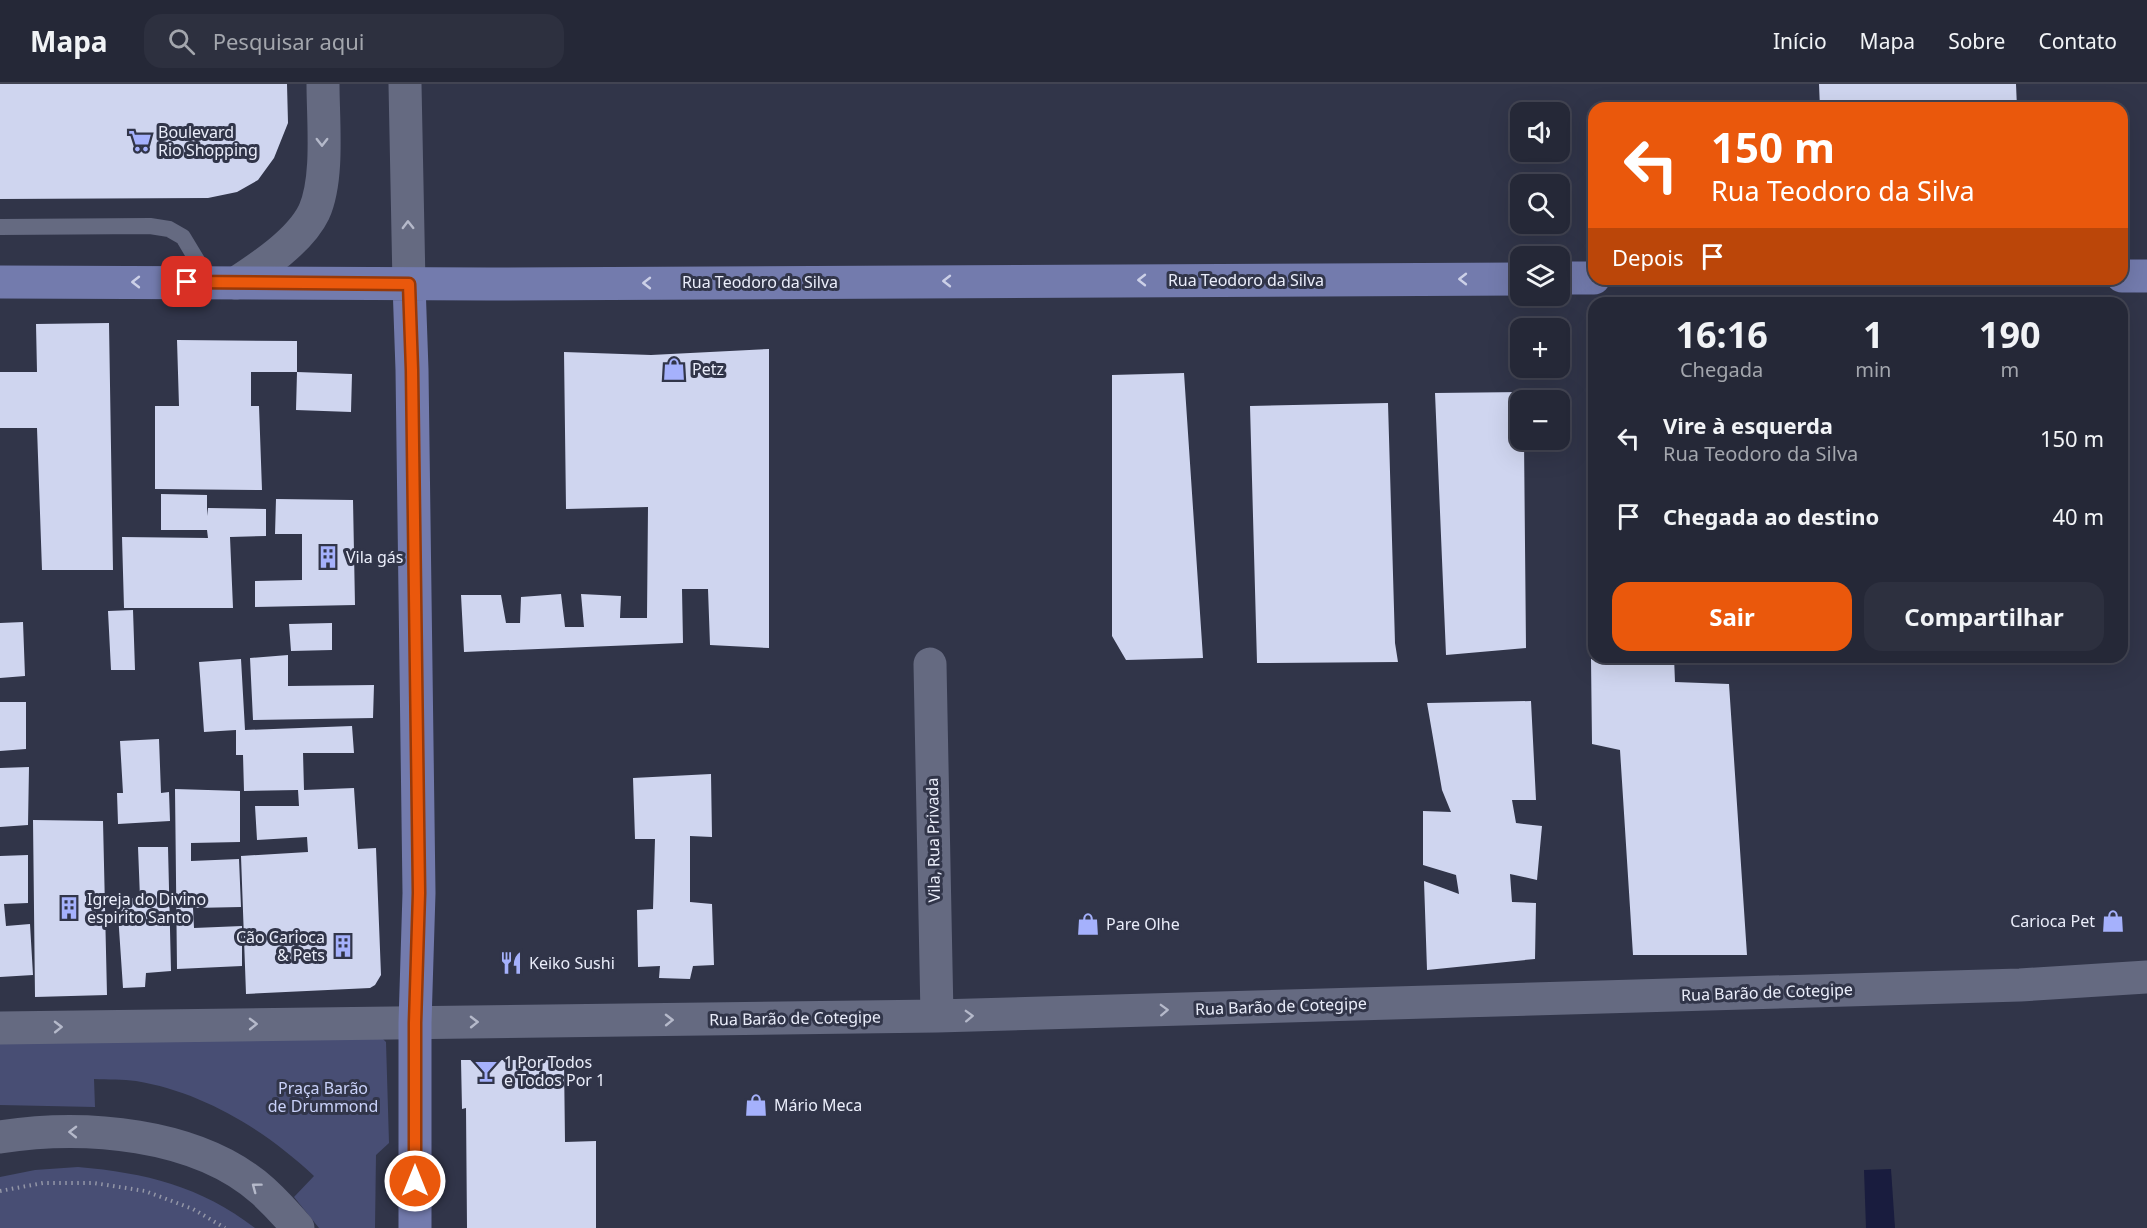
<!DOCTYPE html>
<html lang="pt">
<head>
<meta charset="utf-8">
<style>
  body { margin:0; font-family:"Noto Sans",sans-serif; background:#2d303f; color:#f1f3f6; height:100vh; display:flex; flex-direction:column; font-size:22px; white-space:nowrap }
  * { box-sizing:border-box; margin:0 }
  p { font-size:20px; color:#a3a6ad }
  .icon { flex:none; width:33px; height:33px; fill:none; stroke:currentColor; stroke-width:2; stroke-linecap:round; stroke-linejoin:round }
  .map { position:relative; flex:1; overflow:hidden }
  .drawer { position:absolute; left:1588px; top:213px; width:540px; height:366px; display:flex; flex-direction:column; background:#252837; border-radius:18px; box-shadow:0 6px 24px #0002,0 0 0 2px #424452 }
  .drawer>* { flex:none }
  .hud { position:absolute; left:1588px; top:18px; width:540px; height:183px; border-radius:18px; box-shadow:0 6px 24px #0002,0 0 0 2px #424452; background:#ea580c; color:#fff; overflow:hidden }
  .controls { position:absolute; left:1510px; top:18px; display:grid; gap:12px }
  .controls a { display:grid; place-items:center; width:60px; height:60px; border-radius:12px; background:#252837; box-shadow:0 6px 24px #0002,0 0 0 2px #424452; font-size:30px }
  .pin { position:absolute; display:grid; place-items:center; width:51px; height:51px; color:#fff; margin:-26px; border-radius:12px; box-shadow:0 3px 9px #0006 }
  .me { position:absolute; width:66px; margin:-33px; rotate:0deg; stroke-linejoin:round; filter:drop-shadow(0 0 4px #0008) }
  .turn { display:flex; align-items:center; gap:21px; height:126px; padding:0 24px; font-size:27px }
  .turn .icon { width:78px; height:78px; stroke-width:2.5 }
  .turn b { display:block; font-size:42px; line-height:51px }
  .then { display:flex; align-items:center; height:57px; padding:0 24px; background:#0003; gap:12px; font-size:22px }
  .eta { display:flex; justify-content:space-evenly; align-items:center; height:102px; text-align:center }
  .eta b { font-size:36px; font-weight:700; line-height:42px }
  .primary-button { display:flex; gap:12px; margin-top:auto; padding:12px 24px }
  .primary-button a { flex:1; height:69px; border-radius:18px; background:#ea580c; color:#fff; font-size:24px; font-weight:700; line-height:69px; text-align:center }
  .primary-button a+a { background:#2d303f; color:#f1f3f6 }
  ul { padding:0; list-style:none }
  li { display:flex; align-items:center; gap:18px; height:78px; padding:0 24px }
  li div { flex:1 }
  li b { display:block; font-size:22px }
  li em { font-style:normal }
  header { display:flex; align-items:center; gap:36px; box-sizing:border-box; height:84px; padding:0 30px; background:#252837; border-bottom:2px solid #424452 }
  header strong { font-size:28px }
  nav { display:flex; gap:33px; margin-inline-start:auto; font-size:21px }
  .search { width:420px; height:54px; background:#2d303f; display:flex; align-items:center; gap:15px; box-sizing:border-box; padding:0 21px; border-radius:18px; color:#a3a6ad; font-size:22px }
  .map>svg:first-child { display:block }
  .green { fill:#484e74 }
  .water { fill:#191c3e }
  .building { fill:#cfd5ef }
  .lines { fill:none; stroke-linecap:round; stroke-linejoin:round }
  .path { stroke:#9396a7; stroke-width:4; stroke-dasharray:1.5 4.5; stroke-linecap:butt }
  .lane { stroke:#656a81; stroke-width:16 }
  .street { stroke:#656a81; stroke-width:33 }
  .secondary { stroke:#656a81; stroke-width:33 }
  .primary { stroke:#737bad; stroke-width:33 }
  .oneway { stroke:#b5b9ca }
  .oneway2 { stroke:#ccd0e7 }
  .route-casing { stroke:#983908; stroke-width:15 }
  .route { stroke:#ea580c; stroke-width:10 }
  .labels { text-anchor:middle; stroke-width:6; stroke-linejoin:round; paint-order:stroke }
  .poi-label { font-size:16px; fill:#eaedfa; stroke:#313549; text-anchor:start }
  .street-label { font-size:16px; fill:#eaedfa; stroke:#313549 }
  .park-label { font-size:16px; fill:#c9d1f9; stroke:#313549 }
</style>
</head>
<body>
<header>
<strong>Mapa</strong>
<div class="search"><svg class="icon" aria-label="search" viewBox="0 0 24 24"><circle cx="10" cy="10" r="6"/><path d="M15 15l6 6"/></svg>Pesquisar aqui</div>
<nav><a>Início</a><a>Mapa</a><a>Sobre</a><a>Contato</a></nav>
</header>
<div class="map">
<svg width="2147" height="1144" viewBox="0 0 2147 1144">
  <rect width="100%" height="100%" fill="#313549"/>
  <path class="green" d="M375,947L386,958L389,1059L376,1071L375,1144H319L294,1113L314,1092C265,1046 203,1008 136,997C123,995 108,996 94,995L95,1023L0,1021V957Z
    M78,1083C146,1089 200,1102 255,1144H0V1093L35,1086Z"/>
  <path class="water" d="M1891,1085L1895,1144H1866L1864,1086Z"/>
  <path class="building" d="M0,0H287L288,39L274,74L258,96L237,108L208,114L0,115Z
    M1819,0H2016L2017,24H1820Z
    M109,239L113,486H42L37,344H0V288H37L36,240Z
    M177,256L297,257V288L352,290L351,328L296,326L297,288H251V322H259L262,406L155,405V322H179Z
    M769,265V564L710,561L708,505H682L683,559L464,568L461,511H501L506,539H520L521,513L561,510L565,543H584L581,510L621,512L620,534H647L648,423L566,425L564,268L651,271Z
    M1184,289L1203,574L1126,576L1112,552V291Z
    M1523,308V316H1521V356H1524L1526,564L1446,571L1435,309Z
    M1388,319L1395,559L1398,578L1257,579L1250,322Z
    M161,410L207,411V432L208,424L266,425V452L230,453L233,524H124L122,453L208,454L207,446H161Z
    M276,415L353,416L355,521L255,523V497L302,496V450H275Z
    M133,526L135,586H111L108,527Z
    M23,538L25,592L0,594V539Z
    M332,539V566L291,567L289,540Z
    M288,571V602L374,601L373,634L253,636L250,574Z
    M1607,573H1674L1675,598L1729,600L1747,871H1633L1620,666L1592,660L1591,575Z
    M241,575L245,646L352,642L354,669H303L304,706L354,704L358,765L376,764L381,891L375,901L370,904L246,910L241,772L308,768L307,753L257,756L255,722H299L298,706L244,707L243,671H236V646L204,648L199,578Z
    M1531,617L1536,716H1512L1516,739L1542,742L1537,796L1510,790L1512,818L1536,819L1535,875L1427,886L1424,797L1459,810L1456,791L1423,781V727L1451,728L1442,706L1427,619Z
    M0,618H26V665L0,667Z
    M159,655L161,709L169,708L170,737L118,740L117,709H123L120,657Z
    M29,683L28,741L0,743V684Z
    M711,690L712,753L690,752V818L712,820L714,881L693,882L690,895L659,894L660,882L638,883L637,826L653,825L655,755H635L633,694Z
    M175,705L240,707V758L191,759V777L239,775L241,823L193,824L194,844L242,842V882L177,885Z
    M33,736L103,737L107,911L35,913Z
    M138,763H168L171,887L146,889L145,903L123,904L117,815L140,814Z
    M28,771V819L4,820L6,842L30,840L33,891L0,893V772Z
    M461,976H564L565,1058L596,1057V1144H467L466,1024L462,1025Z"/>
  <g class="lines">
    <path class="path" d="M0,1107L43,1099H94L145,1107L193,1125L225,1144"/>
    <path class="lane" d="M0,143L150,142L169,145L183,153L210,198"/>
    <path class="street" d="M930,580L937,932
      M0,944L937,932L2020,901L2147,893"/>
    <path class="secondary" d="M405,0L409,200
      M236,199C262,182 300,157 314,128C329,95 323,37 323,0
      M0,1053C83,1040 197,1048 263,1107C275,1118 287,1131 298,1144"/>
    <path class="primary" d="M2122,192H2147
      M1560,194H1594
      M0,198L490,200L1521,195
      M409,200L412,286L419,809L415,939V1144"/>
  </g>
  <defs><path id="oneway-chevron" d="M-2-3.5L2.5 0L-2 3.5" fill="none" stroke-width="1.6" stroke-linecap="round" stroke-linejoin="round" transform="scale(1.5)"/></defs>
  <g class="oneway">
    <use href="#oneway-chevron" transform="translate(322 58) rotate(90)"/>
    <use href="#oneway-chevron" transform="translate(408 141) rotate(-91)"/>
    <use href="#oneway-chevron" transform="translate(1164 926) rotate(-2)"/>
    <use href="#oneway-chevron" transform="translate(969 932) rotate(-2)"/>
    <use href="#oneway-chevron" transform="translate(669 936) rotate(-1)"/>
    <use href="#oneway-chevron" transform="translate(474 938) rotate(-1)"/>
    <use href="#oneway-chevron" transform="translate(253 940) rotate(-1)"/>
    <use href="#oneway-chevron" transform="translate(58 943) rotate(-1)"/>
    <use href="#oneway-chevron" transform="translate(73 1048) rotate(-179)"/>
    <use href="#oneway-chevron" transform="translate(256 1103) rotate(-143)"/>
  </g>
  <g class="oneway2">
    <use href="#oneway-chevron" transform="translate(1463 195) rotate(180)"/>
    <use href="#oneway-chevron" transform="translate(1142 196) rotate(180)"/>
    <use href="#oneway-chevron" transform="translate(947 197) rotate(180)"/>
    <use href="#oneway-chevron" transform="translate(136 198) rotate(180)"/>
    <use href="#oneway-chevron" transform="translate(647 199) rotate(180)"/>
  </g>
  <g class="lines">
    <g class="route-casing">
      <path id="route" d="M187,198L409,200L412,286L419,809L415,939V1097"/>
    </g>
    <use href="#route" class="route"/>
  </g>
  <defs>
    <g id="supermarket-bare" transform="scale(1.8)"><path d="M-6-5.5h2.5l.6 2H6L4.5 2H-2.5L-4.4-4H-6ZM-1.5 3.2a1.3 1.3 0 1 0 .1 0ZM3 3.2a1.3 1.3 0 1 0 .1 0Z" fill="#a5b1fc" stroke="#313549" stroke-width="2.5" paint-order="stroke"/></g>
    <g id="shop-bare" transform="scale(1.8)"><path d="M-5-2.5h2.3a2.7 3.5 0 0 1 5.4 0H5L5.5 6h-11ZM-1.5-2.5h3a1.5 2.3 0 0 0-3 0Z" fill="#a5b1fc" stroke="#313549" stroke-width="2.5" paint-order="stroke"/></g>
    <g id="building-bare" transform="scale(1.8)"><path d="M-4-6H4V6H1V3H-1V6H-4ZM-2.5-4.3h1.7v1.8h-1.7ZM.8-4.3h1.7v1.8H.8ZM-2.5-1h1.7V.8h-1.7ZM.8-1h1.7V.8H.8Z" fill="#a5b1fc" stroke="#313549" stroke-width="2.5" paint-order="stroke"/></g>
    <g id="restaurant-bare" transform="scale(1.8)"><path d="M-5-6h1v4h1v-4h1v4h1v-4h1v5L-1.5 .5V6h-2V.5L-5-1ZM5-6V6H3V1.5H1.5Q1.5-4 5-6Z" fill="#a5b1fc" stroke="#313549" stroke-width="2.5" paint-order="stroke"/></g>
    <g id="bar-bare" transform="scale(1.8)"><path d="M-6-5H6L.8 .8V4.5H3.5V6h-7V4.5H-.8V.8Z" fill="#a5b1fc" stroke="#313549" stroke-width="2.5" paint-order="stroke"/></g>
  </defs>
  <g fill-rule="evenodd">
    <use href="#supermarket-bare" x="140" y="57"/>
    <use href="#shop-bare" x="674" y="285"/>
    <use href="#building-bare" x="328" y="473"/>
    <use href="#building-bare" x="69" y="824"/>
    <use href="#shop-bare" x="2113" y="837"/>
    <use href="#shop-bare" x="1088" y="840"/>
    <use href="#building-bare" x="343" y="862"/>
    <use href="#restaurant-bare" x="511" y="879"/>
    <use href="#bar-bare" x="486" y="987"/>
    <use href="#shop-bare" x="756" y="1021"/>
  </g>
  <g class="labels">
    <g class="poi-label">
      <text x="158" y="54">Boulevard<tspan x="158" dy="18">Rio Shopping</tspan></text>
      <text x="692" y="291">Petz</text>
      <text x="346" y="479">Vila gás</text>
      <text x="87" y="821">Igreja do Divino<tspan x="87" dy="18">espirito Santo</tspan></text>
      <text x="2095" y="843" text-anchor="end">Carioca Pet</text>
      <text x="1106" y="846">Pare Olhe</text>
      <text x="325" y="859" text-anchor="end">Cão Carioca<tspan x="325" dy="18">&amp; Pets</tspan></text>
      <text x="529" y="885">Keiko Sushi</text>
      <text x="504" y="984">1 Por Todos<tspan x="504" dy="18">e Todos Por 1</tspan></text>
      <text x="774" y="1027">Mário Meca</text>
    </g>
    <g class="street-label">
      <text x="1246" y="202">Rua Teodoro da Silva</text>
      <text x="760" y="204">Rua Teodoro da Silva</text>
      <text transform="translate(933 756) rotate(-91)" y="6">Vila, Rua Privada</text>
      <text transform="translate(1767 908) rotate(-2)" y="6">Rua Barão de Cotegipe</text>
      <text transform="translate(1281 922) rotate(-2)" y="6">Rua Barão de Cotegipe</text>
      <text transform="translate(795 934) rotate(-1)" y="6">Rua Barão de Cotegipe</text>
    </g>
    <g class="park-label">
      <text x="323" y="1010">Praça Barão<tspan x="323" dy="18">de Drummond</tspan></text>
    </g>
  </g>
</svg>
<div class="controls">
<a><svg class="icon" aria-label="sound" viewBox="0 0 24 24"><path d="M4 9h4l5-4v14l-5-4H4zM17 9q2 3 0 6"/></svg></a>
<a><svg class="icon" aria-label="search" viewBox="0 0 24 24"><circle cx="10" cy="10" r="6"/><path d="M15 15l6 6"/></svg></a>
<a><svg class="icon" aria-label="layers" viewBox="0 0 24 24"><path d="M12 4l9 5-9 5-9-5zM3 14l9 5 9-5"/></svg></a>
<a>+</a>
<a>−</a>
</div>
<div class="pin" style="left:187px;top:198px;background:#d93025"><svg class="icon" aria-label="arrive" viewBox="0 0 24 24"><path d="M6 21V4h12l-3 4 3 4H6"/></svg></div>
<svg class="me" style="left:415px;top:1097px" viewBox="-20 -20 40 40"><circle r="17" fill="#ea580c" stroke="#fff" stroke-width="3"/><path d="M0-11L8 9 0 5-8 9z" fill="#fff"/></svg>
<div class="hud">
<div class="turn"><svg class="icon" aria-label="left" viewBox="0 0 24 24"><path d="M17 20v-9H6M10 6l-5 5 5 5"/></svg><div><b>150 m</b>Rua Teodoro da Silva</div></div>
<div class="then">Depois<svg class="icon" aria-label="arrive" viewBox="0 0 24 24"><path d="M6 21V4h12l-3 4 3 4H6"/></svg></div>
</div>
<section class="drawer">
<div class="eta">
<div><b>16:16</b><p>Chegada</p></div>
<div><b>1</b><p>min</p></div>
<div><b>190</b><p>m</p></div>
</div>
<ul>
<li><svg class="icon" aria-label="left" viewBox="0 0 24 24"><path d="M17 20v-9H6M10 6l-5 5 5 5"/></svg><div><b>Vire à esquerda</b><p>Rua Teodoro da Silva</p></div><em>150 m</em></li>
<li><svg class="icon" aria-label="arrive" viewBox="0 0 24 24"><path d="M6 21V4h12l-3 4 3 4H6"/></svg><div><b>Chegada ao destino</b></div><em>40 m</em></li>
</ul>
<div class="primary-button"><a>Sair</a><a>Compartilhar</a></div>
</section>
</div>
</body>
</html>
